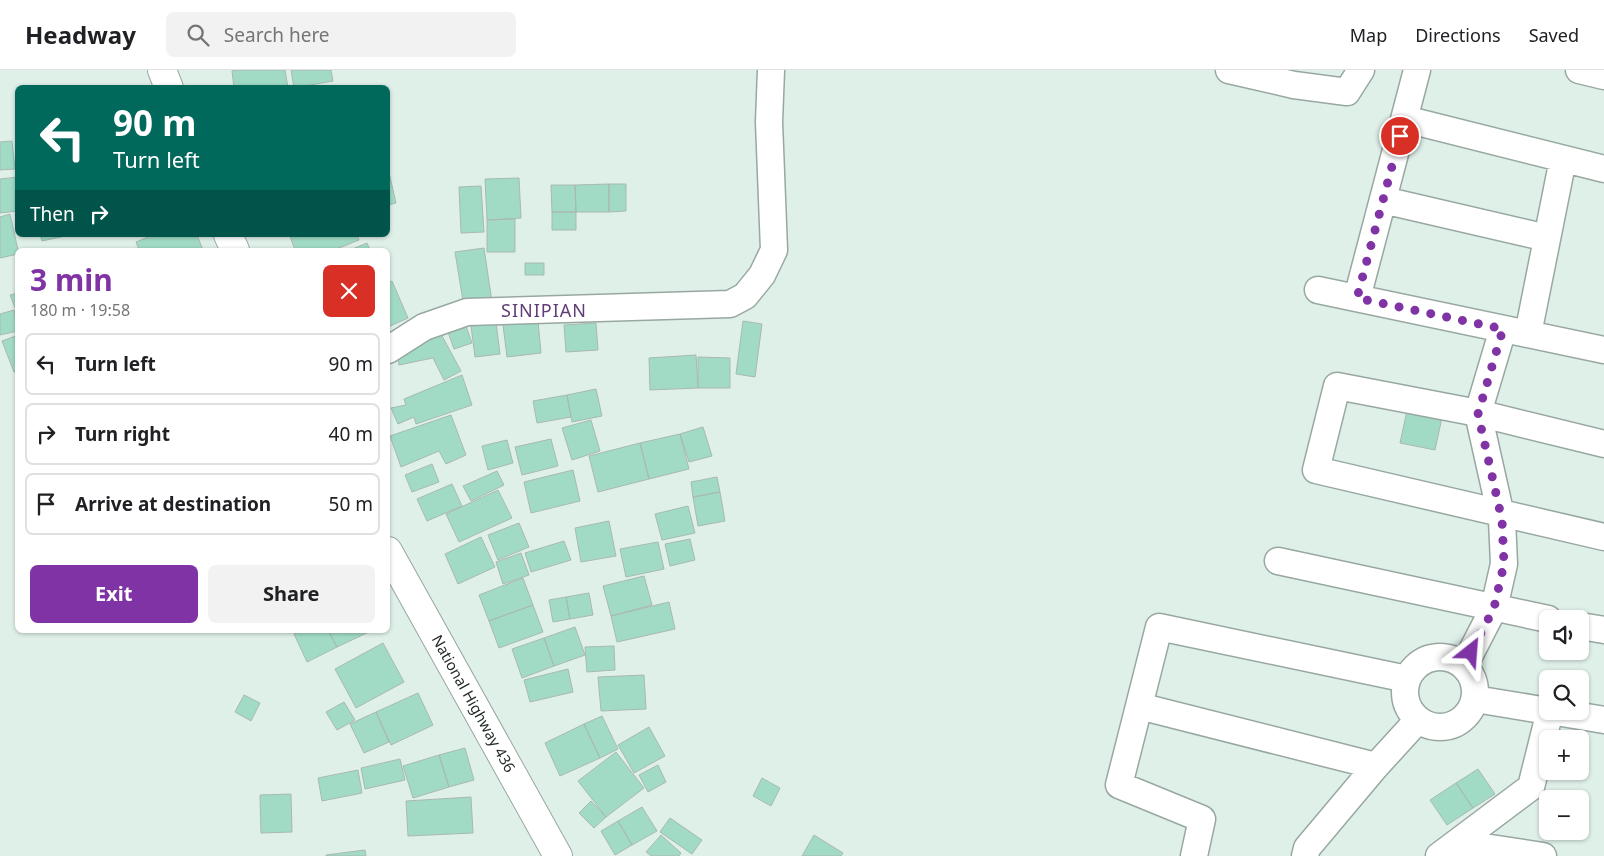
<!DOCTYPE html>
<html lang="en">
<head>
<meta charset="utf-8">
<style>
  body { margin:0; font-family:"Noto Sans",sans-serif; background:#f2f2f2; color:#202124; height:100vh; display:flex; flex-direction:column; font-size:19px; white-space:nowrap }
  * { box-sizing:border-box; margin:0 }
  p { font-size:16px; color:#757577 }
  .icon { flex:none; width:28px; height:28px; fill:none; stroke:currentColor; stroke-width:2; stroke-linecap:round; stroke-linejoin:round }
  .map { position:relative; flex:1; overflow:hidden }
  .sheet { position:absolute; left:15px; top:178px; width:375px; height:385px; display:flex; flex-direction:column; background:#fff; border-radius:8px; box-shadow:0 1px 4px #0004 }
  .sheet>* { flex:none }
  .banner { position:absolute; left:15px; top:15px; width:375px; height:152px; border-radius:8px; box-shadow:0 1px 4px #0004; background:#00695c; color:#fff; overflow:hidden }
  .fabs { position:absolute; left:1539px; top:540px; display:grid; gap:10px }
  .fabs a { display:grid; place-items:center; width:50px; height:50px; border-radius:8px; background:#fff; box-shadow:0 1px 4px #0004; font-size:25px }
  .pin { position:absolute; display:grid; place-items:center; width:42px; height:42px; color:#fff; margin:-21px; border:2px solid #fff; border-radius:50%; box-shadow:0 1px 5px #0007 }
  .me { position:absolute; width:55px; margin:-28px; rotate:28deg; stroke-linejoin:round; filter:drop-shadow(0 0 4px #0008) }
  .turn { display:flex; align-items:center; gap:18px; height:105px; padding:0 15px; font-size:22px }
  .turn .icon { width:65px; height:65px; stroke-width:2.5 }
  .turn b { display:block; font-size:35px; line-height:42px }
  .then { display:flex; align-items:center; height:48px; padding:0 15px; background:#0003; gap:10px; font-size:19px }
  .round { display:grid; place-items:center; flex:none; width:52px; height:52px; border-radius:8px; background:#f2f2f2 }
  .summary { display:flex; align-items:center; justify-content:space-between; height:85px; padding:0 15px }
  h1 { font-size:30px; font-weight:700; line-height:38px; color:#8033a4 }
  .button { display:flex; gap:10px; margin-top:auto; padding:10px 15px }
  .button a { flex:1; height:58px; border-radius:8px; background:#8033a4; color:#fff; font-size:20px; font-weight:700; line-height:58px; text-align:center }
  .button a+a { background:#f2f2f2; color:#202124 }
  ul { padding:0; list-style:none }
  li { display:flex; align-items:center; gap:15px; height:62px; margin:0 10px 8px; padding:0 5px; border:2px solid #e0e0e0; border-radius:8px }
  li div { flex:1 }
  li b { display:block; font-size:19px }
  li em { font-style:normal }
  header { display:flex; align-items:center; gap:30px; box-sizing:border-box; height:70px; padding:0 25px; background:#fff; border-bottom:1px solid #e0e0e0 }
  header strong { font-size:24px }
  nav { display:flex; gap:28px; margin-inline-start:auto; font-size:18px }
  .search { width:350px; height:45px; background:#f2f2f2; display:flex; align-items:center; gap:12px; box-sizing:border-box; padding:0 18px; border-radius:8px; color:#757577; font-size:19px }
  .map>svg:first-child { display:block }
  .building { fill:#a1dbc6; stroke:#a9b9b2 }
  .lines { fill:none; stroke-linecap:round; stroke-linejoin:round }
  .minor-casing { stroke:#98a8a1; stroke-width:29 }
  .primary-casing { stroke:#98a8a1; stroke-width:30 }
  .minor { stroke:#fff; stroke-width:26 }
  .primary { stroke:#fff; stroke-width:28 }
  .route { stroke:#8033a4; stroke-width:9; stroke-dasharray:0 16.2 }
  .labels { text-anchor:middle; stroke-width:5; stroke-linejoin:round; paint-order:stroke }
  .street-label { font-size:15px; fill:#262d2a; stroke:#fff }
  .quarter-label { font-size:18px; letter-spacing:1px; fill:#613c75; stroke:#fff }
</style>
</head>
<body>
<header>
<strong>Headway</strong>
<div class="search"><svg class="icon" aria-label="search" viewBox="0 0 24 24"><circle cx="10" cy="10" r="6"/><path d="M15 15l6 6"/></svg>Search here</div>
<nav><a>Map</a><a>Directions</a><a>Saved</a></nav>
</header>
<div class="map">
<svg width="1604" height="786" viewBox="0 0 1604 786">
  <rect width="100%" height="100%" fill="#dff0e9"/>
  <path class="building" d="M238,0H285L288,18H234L232,1Z
    M291,0H331L333,11L294,18Z
    M12,71L15,99L0,100V72Z
    M388,98L396,133L388,135Z
    M18,107V141L0,143V109Z
    M519,108L521,148L487,150L485,109Z
    M609,114H626V141L609,142Z
    M609,114V142H576L575,115Z
    M551,115H575L576,142H552Z
    M481,116L484,162L461,163L459,117Z
    M552,142H576V160H552Z
    M10,144L18,180V184L0,188V147Z
    M515,149V182H487V150Z
    M40,165H70L42,171Z
    M153,165H197L203,180H139L136,172Z
    M292,165H357L359,170L334,180H295L290,166Z
    M367,173L370,180H350Z
    M484,178L492,232L464,237L455,182Z
    M525,193H544V205H525Z
    M392,211L408,248L388,257V213Z
    M18,223V245L10,225Z
    M14,240L18,261L0,265V244Z
    M538,251L541,283L507,287L503,255Z
    M743,251L762,254L755,307L736,304Z
    M496,252L500,284L475,287L471,256Z
    M596,253L598,280L566,282L564,255Z
    M466,256L472,273L454,279L448,262Z
    M441,264L461,301L444,310L433,288L399,295L397,283Z
    M18,265V301L14,302L2,271Z
    M696,285L698,318L650,320L649,288Z
    M698,287L730,288V318H698Z
    M462,305L472,335L416,354L414,347L398,354L391,338L406,335L404,329Z
    M596,319L602,346L572,352L567,325Z
    M567,325L571,347L537,353L533,331Z
    M1408,336L1443,343L1435,380L1400,373Z
    M451,345L466,385L446,394L439,381L401,397L390,366Z
    M591,350L600,381L572,390L562,358Z
    M703,357L712,386L689,392L680,364Z
    M680,364L689,399L649,409L640,373Z
    M551,369L558,396L522,405L515,377Z
    M507,370L513,393L488,400L482,376Z
    M640,373L649,409L598,422L589,386Z
    M432,394L439,412L412,422L405,405Z
    M573,400L580,431L531,443L524,412Z
    M497,401L504,415L471,431L463,416Z
    M717,407L720,422L693,427L691,412Z
    M452,414L462,436L427,451L417,429Z
    M498,420L512,448L459,472L446,444Z
    M720,422L725,451L698,456L693,427Z
    M688,436L695,463L662,470L655,444Z
    M609,451L616,486L581,492L575,458Z
    M519,453L529,477L498,490L488,465Z
    M481,467L495,497L458,514L445,484Z
    M690,469L695,490L670,496L665,474Z
    M564,471L571,490L531,502L525,483Z
    M658,472L664,499L626,507L620,479Z
    M521,483L529,505L503,514L496,492Z
    M644,506L652,535L611,546L603,516Z
    M523,508L533,535L489,551L479,525Z
    M589,523L593,545L570,549L566,527Z
    M566,527L570,549L553,552L549,530Z
    M669,532L675,559L617,572L611,546Z
    M533,535L543,562L499,578L489,551Z
    M575,557L585,585L554,596L544,568Z
    M302,560H328L337,577L307,592L294,564Z
    M328,560H373L337,577Z
    M544,568L554,596L522,608L512,579Z
    M383,573L404,612L356,638L335,599Z
    M614,576L615,600L587,602L585,577Z
    M568,599L573,622L530,632L524,610Z
    M644,605L646,639L601,641L598,607Z
    M418,623L433,655L391,675L376,642Z
    M244,625L260,633L251,651L235,642Z
    M344,632L355,650L337,660L326,642Z
    M376,642L389,672L364,683L350,654Z
    M602,646L618,679L600,688L584,654Z
    M584,654L600,688L560,706L545,673Z
    M649,657L665,686L634,703L618,675Z
    M465,678L474,710L449,717L439,685Z
    M616,682L644,718L606,747L578,711Z
    M439,685L449,717L413,728L403,696Z
    M400,689L405,710L365,719L361,698Z
    M658,695L666,712L648,722L639,705Z
    M1478,699L1495,724L1473,738L1456,713Z
    M358,700L362,723L322,731L318,708Z
    M762,708L780,718L771,736L753,726Z
    M1456,713L1473,738L1447,755L1430,730Z
    M291,724L292,762L261,763L260,725Z
    M471,727L473,763L408,766L406,731Z
    M591,731L606,747L594,758L579,743Z
    M642,737L657,761L632,775L618,751Z
    M670,748L702,770L692,784L660,762Z
    M618,751L632,775L615,785L601,761Z
    M661,765L681,783L679,786H651L646,782Z
    M814,765L843,783L841,786H802Z
    M365,780L366,786H326V785Z"/>
  <g class="lines">
    <g class="minor-casing">
      <path id="minor" d="M1229,0L1294,15L1347,22L1361,0
        M1579,0L1604,6
        M1405,49L1604,99
        M1383,130L1547,168
        M1318,220L1604,280
        M1357,228L1417,0
        M1528,264L1563,89
        M388,280L424,257L467,242L730,234L745,226L762,205L774,180L769,52L771,0
        M1604,374L1478,343L1337,316L1316,400L1604,467
        M1278,491L1548,549
        M1580,556L1604,560
        M1405 622a35 35 0 1 1 70 0a35 35 0 1 1-70 0Z
        M1464,596L1494,538L1504,494L1502,450L1478,343L1503,259
        M1475,629L1548,641
        M1139,636L1376,696
        M1550,641L1604,650
        M1458,773L1543,786
        M1194,786L1202,749L1119,715L1159,557L1407,609
        M1305,786L1307,778L1376,696L1418,650
        M1439,786L1531,717L1550,641"/>
    </g>
    <g class="primary-casing">
      <g id="primary">
        <path d="M162,0L169,18"/>
        <path d="M228,165L235,180"/>
        <path id="s1" d="M388,481L558,786"/>
      </g>
    </g>
    <use href="#minor" class="minor"/>
    <use href="#primary" class="primary"/>
  </g>
  <g class="lines">
    <path class="route" d="M1400,66L1357,228L1503,259L1478,344L1502,450L1504,494L1494,538L1471,582"/>
  </g>
  <g class="labels">
    <g class="street-label">
      <text dy="5" stroke="none"><textPath href="#s1" startOffset="175">National Highway 436</textPath></text>
    </g>
    <g class="quarter-label">
      <text x="544" y="247">SINIPIAN</text>
    </g>
  </g>
</svg>
<div class="fabs">
<a><svg class="icon" aria-label="sound" viewBox="0 0 24 24"><path d="M4 9h4l5-4v14l-5-4H4zM17 9q2 3 0 6"/></svg></a>
<a><svg class="icon" aria-label="search" viewBox="0 0 24 24"><circle cx="10" cy="10" r="6"/><path d="M15 15l6 6"/></svg></a>
<a>+</a>
<a>−</a>
</div>
<div class="pin" style="left:1400px;top:66px;background:#d93025"><svg class="icon" aria-label="arrive" viewBox="0 0 24 24"><path d="M6 21V4h12l-3 4 3 4H6"/></svg></div>
<svg class="me" style="left:1471px;top:582px" viewBox="-20 -20 40 40"><path d="M0-17L14 15 0 8-14 15z" fill="#8033a4" stroke="#fff" stroke-width="4"/></svg>
<div class="banner">
<div class="turn"><svg class="icon" aria-label="left" viewBox="0 0 24 24"><path d="M17 20v-9H6M10 6l-5 5 5 5"/></svg><div><b>90 m</b>Turn left</div></div>
<div class="then">Then<svg class="icon" aria-label="right" viewBox="0 0 24 24"><path d="M7 20v-9h11M14 6l5 5-5 5"/></svg></div>
</div>
<section class="sheet">
<div class="summary"><div><h1>3 min</h1><p>180 m · 19:58</p></div><a class="round" style="background:#d93025;color:#fff"><svg class="icon" aria-label="close" viewBox="0 0 24 24"><path d="M6 6l12 12M18 6L6 18"/></svg></a></div>
<ul>
<li><svg class="icon" aria-label="left" viewBox="0 0 24 24"><path d="M17 20v-9H6M10 6l-5 5 5 5"/></svg><div><b>Turn left</b></div><em>90 m</em></li>
<li><svg class="icon" aria-label="right" viewBox="0 0 24 24"><path d="M7 20v-9h11M14 6l5 5-5 5"/></svg><div><b>Turn right</b></div><em>40 m</em></li>
<li><svg class="icon" aria-label="arrive" viewBox="0 0 24 24"><path d="M6 21V4h12l-3 4 3 4H6"/></svg><div><b>Arrive at destination</b></div><em>50 m</em></li>
</ul>
<div class="button"><a>Exit</a><a>Share</a></div>
</section>
</div>
</body>
</html>
